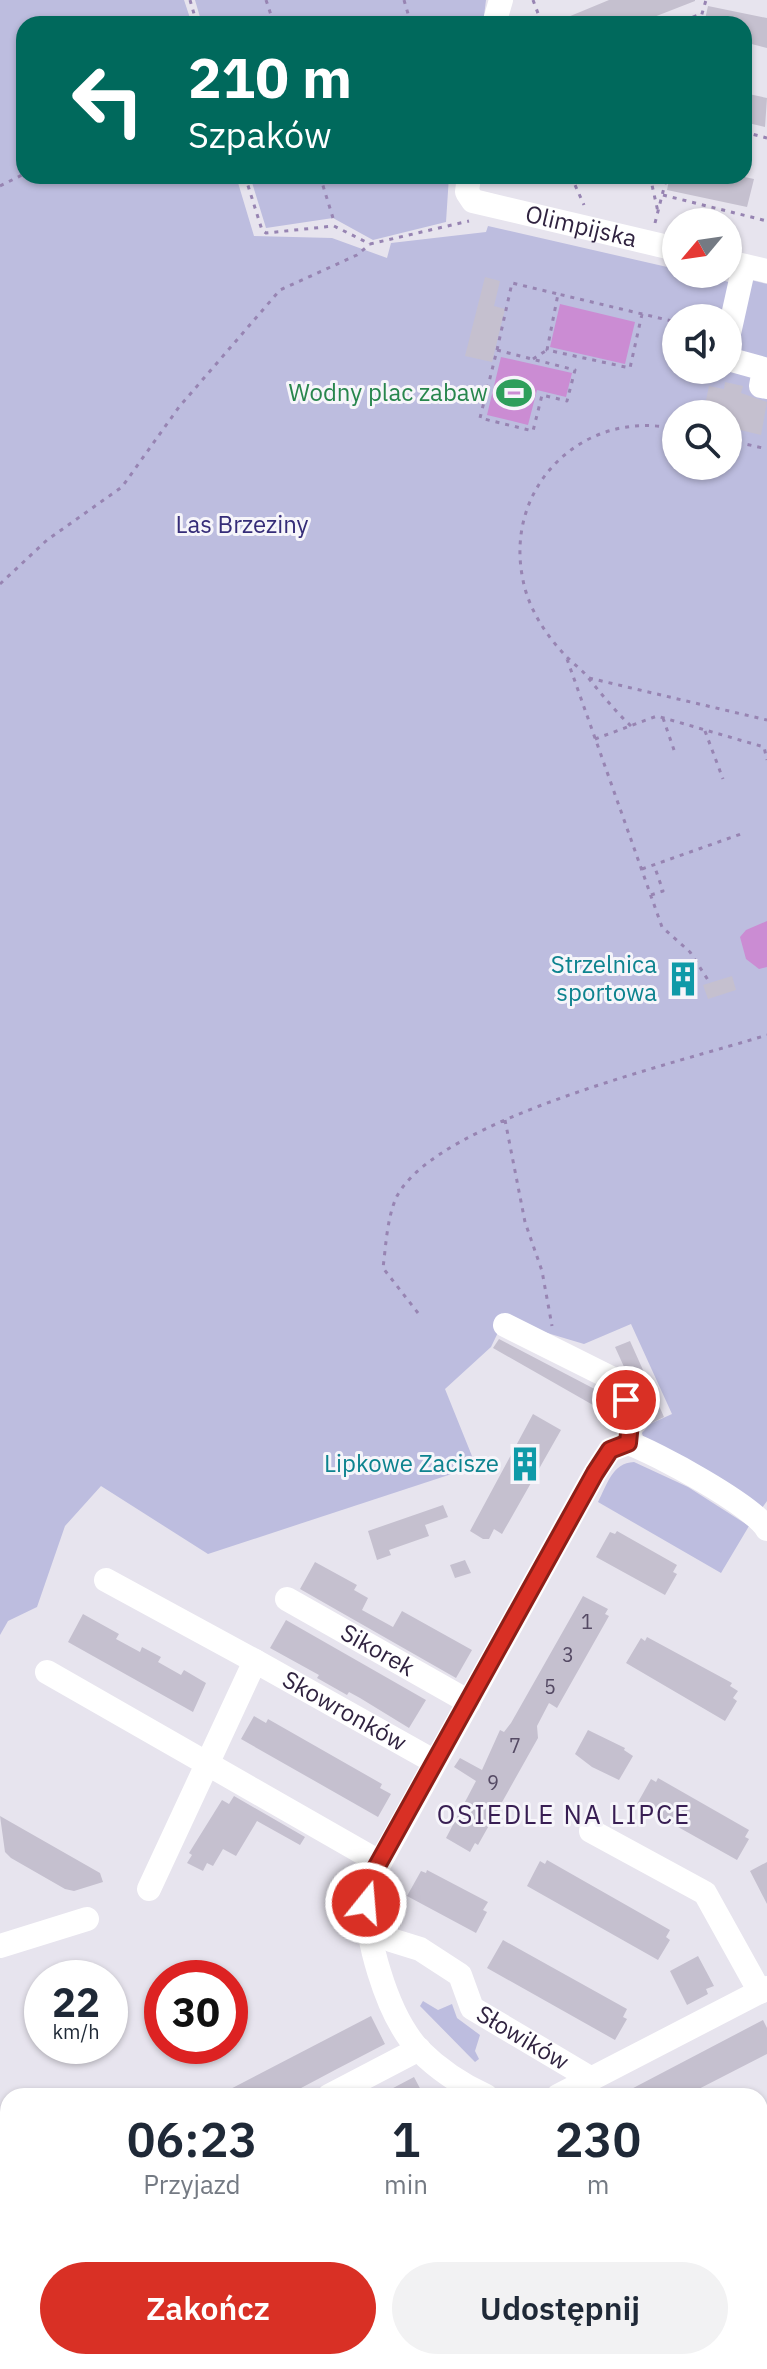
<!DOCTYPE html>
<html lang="pl">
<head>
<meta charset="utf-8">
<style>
  body { margin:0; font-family:"IBM Plex Sans",sans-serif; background:#f2f2f3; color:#1f2937; height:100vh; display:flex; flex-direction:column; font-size:30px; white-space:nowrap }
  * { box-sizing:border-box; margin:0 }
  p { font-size:26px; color:#747a83 }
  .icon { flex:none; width:44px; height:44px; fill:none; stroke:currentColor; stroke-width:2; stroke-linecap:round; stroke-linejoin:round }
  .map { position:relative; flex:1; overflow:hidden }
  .drawer { position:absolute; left:0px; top:2088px; width:768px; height:282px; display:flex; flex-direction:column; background:#fff; border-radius:24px 24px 0 0; box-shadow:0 2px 6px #0004 }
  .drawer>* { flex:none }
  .banner { position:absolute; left:16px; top:16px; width:736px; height:168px; border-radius:24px; box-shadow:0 2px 6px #0004; background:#00695c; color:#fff; overflow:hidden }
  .needle { width:52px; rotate:241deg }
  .tools { position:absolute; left:662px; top:208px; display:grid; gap:16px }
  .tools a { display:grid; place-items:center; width:80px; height:80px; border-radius:50%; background:#fff; box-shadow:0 2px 6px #0004; font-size:40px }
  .speed { position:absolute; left:24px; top:1960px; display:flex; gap:16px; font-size:40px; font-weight:700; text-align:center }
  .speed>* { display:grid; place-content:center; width:104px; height:104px; border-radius:50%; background:#fff; box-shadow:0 2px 6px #0004; line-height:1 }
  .speed small { font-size:20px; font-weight:400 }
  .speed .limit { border:12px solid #d22; background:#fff; color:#111 }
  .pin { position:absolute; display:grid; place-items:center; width:68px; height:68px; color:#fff; margin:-34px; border:4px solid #fff; border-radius:50%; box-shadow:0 2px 8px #0007 }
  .me { position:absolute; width:88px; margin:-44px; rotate:17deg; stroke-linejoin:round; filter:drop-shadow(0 0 6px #0008) }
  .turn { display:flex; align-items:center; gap:28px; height:168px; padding:0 40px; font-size:36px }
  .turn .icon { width:104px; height:104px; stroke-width:2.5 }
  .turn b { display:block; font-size:56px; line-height:68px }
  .eta { display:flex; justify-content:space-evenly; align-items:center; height:136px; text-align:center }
  .eta b { font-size:48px; font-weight:600; line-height:56px }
  .cta { display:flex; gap:16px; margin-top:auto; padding:16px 40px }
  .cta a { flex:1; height:92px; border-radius:48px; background:#d93025; color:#fff; font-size:32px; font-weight:600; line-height:92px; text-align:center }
  .cta a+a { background:#f2f2f3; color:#1f2937 }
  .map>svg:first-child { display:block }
  .green { fill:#bdbddf; fill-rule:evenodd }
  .water { fill:#cb8cd3 }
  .building { fill:#c5c0cf }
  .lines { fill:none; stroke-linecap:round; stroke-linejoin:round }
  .path { stroke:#9784b2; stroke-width:3; stroke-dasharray:4 6; stroke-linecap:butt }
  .minor { stroke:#fff; stroke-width:24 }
  .route-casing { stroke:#8d1f18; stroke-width:20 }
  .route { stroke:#d93025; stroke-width:14 }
  .labels { text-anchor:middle; stroke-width:6; stroke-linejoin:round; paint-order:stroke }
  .number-label { font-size:20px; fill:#554a64 }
  .street-label { font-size:24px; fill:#302340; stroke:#f6f5fa }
  .leisure-label { font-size:24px; fill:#27864d; stroke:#f6f5fa; text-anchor:end }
  .park-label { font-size:24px; fill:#352c78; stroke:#f6f5fa }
  .culture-label { font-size:24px; fill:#0d838f; stroke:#f6f5fa; text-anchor:end }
  .neighbourhood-label { font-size:26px; letter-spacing:2px; fill:#381e53; stroke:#f6f5fa }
</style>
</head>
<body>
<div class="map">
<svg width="767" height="2369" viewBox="0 0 767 2369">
  <rect width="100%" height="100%" fill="#e7e4ee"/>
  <path class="green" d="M0,0H184L192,24H24V176H236L254,236L332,238L387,258L391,243L486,232L488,226L676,269V274H696L741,285L743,278L767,284V1501L762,1508L644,1439L642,1433L650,1424L672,1414L631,1324L584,1344L504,1320L491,1347L445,1389L476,1466L208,1554L101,1486L65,1526L37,1607L8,1621L0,1635ZM676,318H728V370H676ZM676,414H728V466H676Z
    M195,0H486L483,24H202Z
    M250,176H449L446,222L373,240L333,218L266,228Z
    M634,1462L688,1487L749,1526L721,1573L598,1502C607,1485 612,1463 634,1462Z
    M423,2001L438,2010L452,2004L457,2018L480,2035L475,2051L479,2059L475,2062L420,2006Z
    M0,2186L8,2201V2362H92L95,2369H0Z
    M767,2199V2369H463L461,2362H760V2203Z"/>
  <path class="water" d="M560,304L635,322L625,364L550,347Z
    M501,357L572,373L566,397L537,390L528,425L487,415Z
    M767,921V967L759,969L746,959L740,937L746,930Z"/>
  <path class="building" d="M609,0H695V1L636,24H551Z
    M708,6L767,18V48L744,42V24H704Z
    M744,93L767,98L765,127L744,122Z
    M670,176H740L754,179L747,207L667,190Z
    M485,277L500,281L494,306L505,309L492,362L465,356Z
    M725,382L743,386L741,393L767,402L761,435L728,427V414H703L709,386L724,389Z
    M685,959L697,994L681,1000L669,964Z
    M732,976L736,990L708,999L703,985Z
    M499,1339L606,1395L600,1409L493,1348Z
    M630,1341L664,1417L650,1424L615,1347Z
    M533,1414L561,1430L502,1534L494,1529L489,1539H483L470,1531Z
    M443,1505L448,1517L425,1525L429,1536L389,1550L391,1555L377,1560L368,1531Z
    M617,1531L677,1565L673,1572L677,1574L665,1595L596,1557L610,1532L615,1534Z
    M465,1560L471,1573L455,1578L450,1565Z
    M315,1562L357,1585L354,1590L368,1598L362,1610L393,1627L402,1611L472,1650L456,1678L300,1589Z
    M583,1596L608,1609L605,1614L609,1616L557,1708L549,1703L537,1726L538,1738L478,1845L475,1843L470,1852L446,1838L476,1781L454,1767L460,1758L482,1770L500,1730L504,1732L511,1723Z
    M83,1614L119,1634L116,1639L140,1652L142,1647L161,1657L158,1662L181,1675L184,1670L206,1683L193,1712L68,1642Z
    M286,1620L426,1700L409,1728L360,1698L349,1692L347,1695L317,1678L319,1675L270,1648Z
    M647,1637L732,1683L730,1686L738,1691L733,1698L737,1701L725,1721L626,1663L641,1638L645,1641Z
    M254,1716L266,1723L268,1719L382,1784L380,1788L391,1794L378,1817L241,1739Z
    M588,1730L625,1748L624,1750L633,1756L619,1780L592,1767L575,1754Z
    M658,1778L749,1830L745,1837L749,1839L737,1860L637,1804L651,1779L656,1782Z
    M234,1796L305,1837L300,1845L257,1821L236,1856L223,1849L213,1866L207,1863L203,1871L187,1863L192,1855L189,1853L222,1800L229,1804Z
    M0,1816L100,1873L103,1882L74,1891L65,1889L11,1858L5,1852Z
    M547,1860L670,1930L666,1937L670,1940L658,1960L527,1886L540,1861L545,1864Z
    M767,1862V1904L750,1871Z
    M427,1870L488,1902L483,1910L487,1912L476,1933L407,1896L421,1871L426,1873Z
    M503,1940L627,2009L623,2017L627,2019L615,2040L487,1968Z
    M698,1956L714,1986L706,1989L708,1994L687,2005L670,1971Z
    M371,2016L385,2044L335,2070L286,2096H217Z
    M763,2020L767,2028V2054L685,2096H618Z
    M414,2077L424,2096H378Z"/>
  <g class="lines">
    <path class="path" d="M190,0L197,24
      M266,0L274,24
      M404,0L411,24
      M533,0L542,24
      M674,24L701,14
      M699,24L706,0
      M744,132L767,138
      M245,176L262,230L266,233L334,226L370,244L469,221
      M320,176L333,218
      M571,176L584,205
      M650,176L658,212
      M0,186L24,174
      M663,195L767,221
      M655,223L667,176
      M642,314L630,368L547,350L558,294L676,322
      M497,350L575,370L567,401L542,395L533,431L480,418Z
      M497,350L512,283L558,294
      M533,359L547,350
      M728,440L767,449
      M0,584L47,540L122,487L179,407L280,290L357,255L370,244
      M567,659L662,927L690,952L708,980
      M589,678L767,720
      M663,718L674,750
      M631,726C615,711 603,696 590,680C583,670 572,663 564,654C545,634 528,607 523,580C503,486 584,408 676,429
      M705,731L723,779
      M595,739L657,716L764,747L767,760
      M642,869L741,834
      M651,895L663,891L654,865
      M505,1120L525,1222L542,1271L552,1326
      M418,1313L383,1268C386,1245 387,1217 397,1196C439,1118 681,1062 767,1035
      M760,2166L767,2163
      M389,2369L399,2363"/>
    <g class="minor">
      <path d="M494,24L501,0"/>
      <path id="s1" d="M469,176L467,192L473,201L676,249"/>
      <path d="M728,262L767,271"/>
      <path d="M728,338L744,266"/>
      <path d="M728,359L764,369L761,386L767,387"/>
      <path d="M505,1325L611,1378C630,1397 633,1418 628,1443"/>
      <path d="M628,1443C655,1452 754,1506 767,1529"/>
      <path d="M106,1580L255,1661"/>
      <path id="s2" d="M287,1599L469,1702"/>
      <path d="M47,1672L379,1862"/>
      <path d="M591,1831L705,1893L760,1992"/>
      <path id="s3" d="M149,1889L255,1661L435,1762"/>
      <path id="s4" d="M391,1940L420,1949L460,1975L472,2008L590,2078"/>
      <path d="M0,1946L87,1919"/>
      <path d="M329,2096L419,2049"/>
      <path d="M486,2096C462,2085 438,2069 419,2050C386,2014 363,1933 367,1886L595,1473L610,1450L628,1443"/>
      <path d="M558,2096L767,1988"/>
      <path d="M760,2191L767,2187"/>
      <path d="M0,2218L8,2233"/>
      <path d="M74,2362L78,2369"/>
      <path d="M418,2369L432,2362"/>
    </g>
  </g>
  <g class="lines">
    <g class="route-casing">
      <path id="route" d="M366,1903L372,1875L595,1473L610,1450L628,1443L631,1413L626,1400"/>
    </g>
    <use href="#route" class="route"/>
  </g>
  <defs>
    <g id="stadium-bare" transform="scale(2.76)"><path d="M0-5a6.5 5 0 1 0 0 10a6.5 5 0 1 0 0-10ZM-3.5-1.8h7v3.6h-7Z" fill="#2e9e5b" stroke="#f6f5fa" stroke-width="2.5" paint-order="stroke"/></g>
    <g id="building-bare" transform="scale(2.76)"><path d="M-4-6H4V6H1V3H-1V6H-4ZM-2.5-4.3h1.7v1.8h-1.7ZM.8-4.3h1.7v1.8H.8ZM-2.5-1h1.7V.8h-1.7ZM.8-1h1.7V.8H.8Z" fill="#0f9aa8" stroke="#f6f5fa" stroke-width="2.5" paint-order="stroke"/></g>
  </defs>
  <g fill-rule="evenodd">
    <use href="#stadium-bare" x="514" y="393"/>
    <use href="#building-bare" x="683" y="979"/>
    <use href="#building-bare" x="525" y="1464"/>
  </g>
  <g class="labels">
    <g class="number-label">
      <text x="587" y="1629">1</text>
      <text x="568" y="1662">3</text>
      <text x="550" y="1694">5</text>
      <text x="515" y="1753">7</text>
      <text x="493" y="1790">9</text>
    </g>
    <g class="street-label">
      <text dy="8" stroke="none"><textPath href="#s1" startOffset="138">Olimpijska</textPath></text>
      <text dy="8" stroke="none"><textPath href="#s2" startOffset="104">Sikorek</textPath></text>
      <text dy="8" stroke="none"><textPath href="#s3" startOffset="354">Skowronków</textPath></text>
      <text dy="8" stroke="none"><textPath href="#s4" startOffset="172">Słowików</textPath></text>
    </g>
    <g class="leisure-label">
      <text x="488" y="401">Wodny plac zabaw</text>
    </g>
    <g class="park-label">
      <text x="242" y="533">Las Brzeziny</text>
    </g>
    <g class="culture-label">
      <text x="657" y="973">Strzelnica<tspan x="657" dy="28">sportowa</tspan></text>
      <text x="499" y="1472">Lipkowe Zacisze</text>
    </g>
    <g class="neighbourhood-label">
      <text x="564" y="1824">OSIEDLE NA LIPCE</text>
    </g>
  </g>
</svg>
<div class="tools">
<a><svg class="needle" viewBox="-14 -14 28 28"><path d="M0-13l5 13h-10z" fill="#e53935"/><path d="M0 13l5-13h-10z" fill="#747a83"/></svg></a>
<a><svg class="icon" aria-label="sound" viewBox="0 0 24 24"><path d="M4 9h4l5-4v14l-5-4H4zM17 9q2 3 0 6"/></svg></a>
<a><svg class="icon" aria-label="search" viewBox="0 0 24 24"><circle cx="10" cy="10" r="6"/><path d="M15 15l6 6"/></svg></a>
</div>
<div class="speed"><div>22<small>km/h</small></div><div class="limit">30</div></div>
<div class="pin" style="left:626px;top:1400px;background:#d93025"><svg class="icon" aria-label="arrive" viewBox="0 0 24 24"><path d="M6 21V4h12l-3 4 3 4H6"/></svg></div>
<svg class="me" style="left:366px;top:1903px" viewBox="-20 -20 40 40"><circle r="17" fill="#d93025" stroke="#fff" stroke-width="3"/><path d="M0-11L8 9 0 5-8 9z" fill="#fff"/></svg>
<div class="banner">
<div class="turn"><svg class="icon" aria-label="left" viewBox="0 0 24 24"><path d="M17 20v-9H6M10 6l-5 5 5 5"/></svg><div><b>210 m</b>Szpaków</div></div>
</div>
<section class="drawer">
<div class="eta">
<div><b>06:23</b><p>Przyjazd</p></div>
<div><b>1</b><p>min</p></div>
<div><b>230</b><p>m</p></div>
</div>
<div class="cta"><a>Zakończ</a><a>Udostępnij</a></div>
</section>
</div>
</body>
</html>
